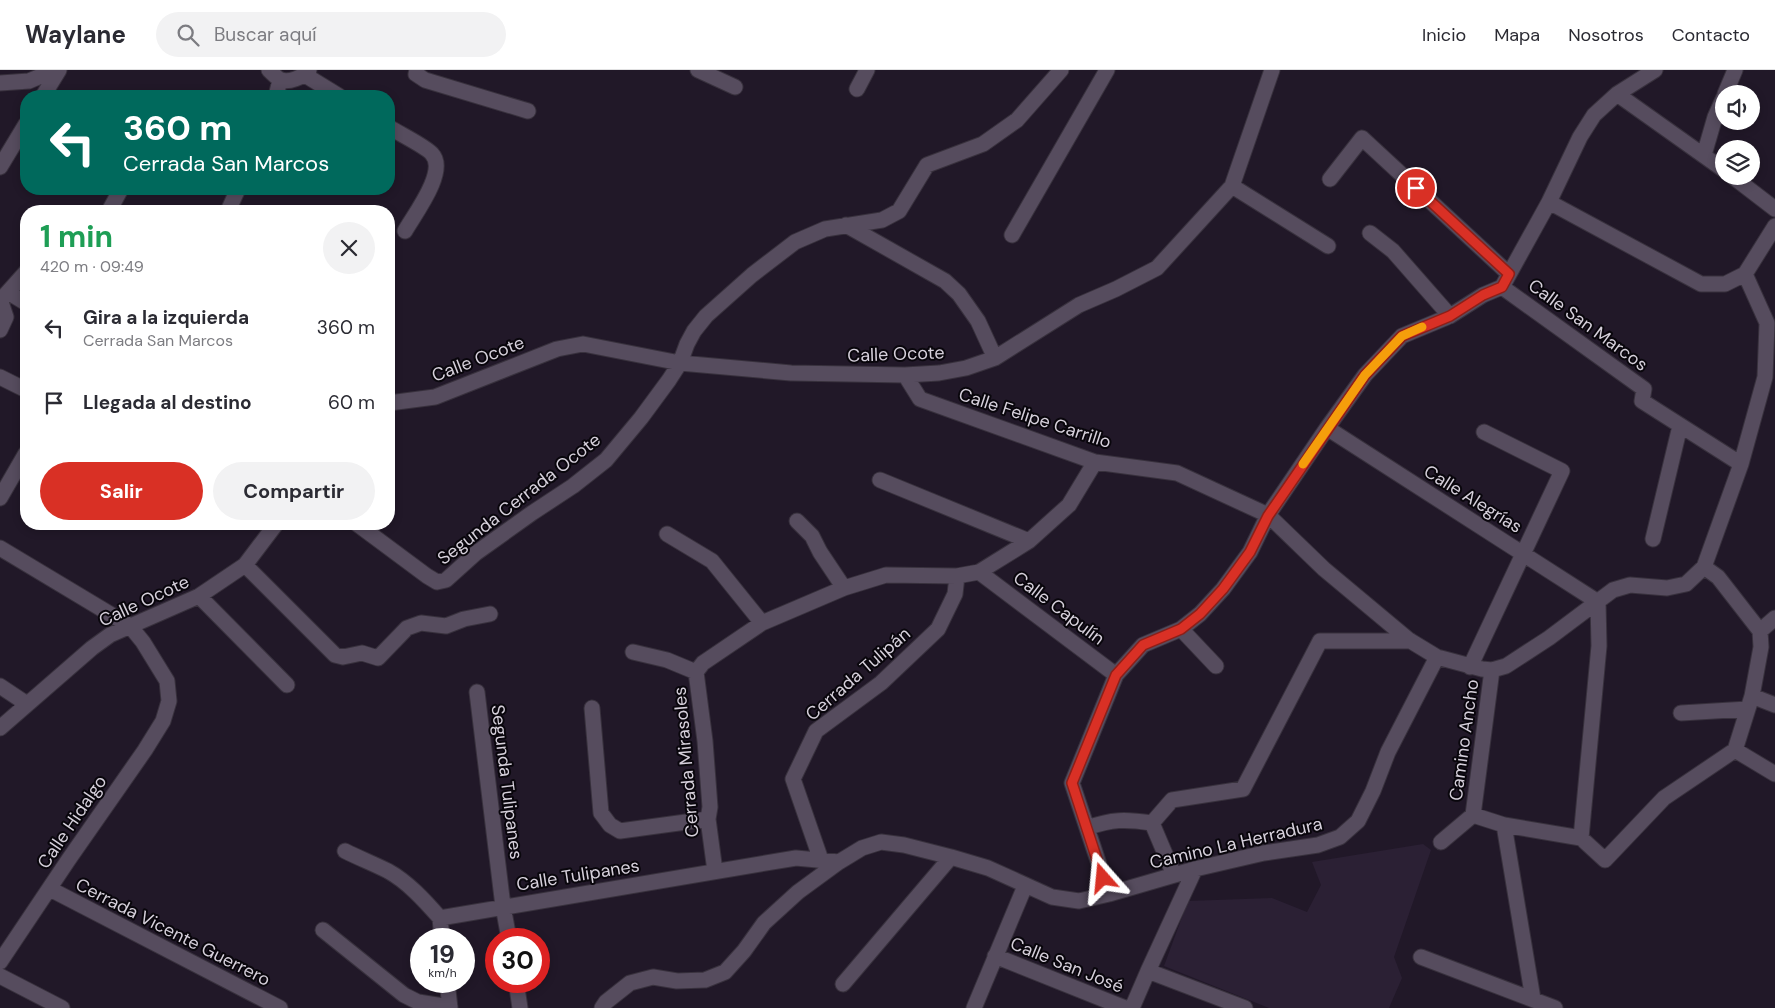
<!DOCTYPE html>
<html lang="es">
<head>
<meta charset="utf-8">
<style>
  body { margin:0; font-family:"DM Sans",sans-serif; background:#f2f2f3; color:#2b2b33; height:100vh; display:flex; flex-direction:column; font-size:19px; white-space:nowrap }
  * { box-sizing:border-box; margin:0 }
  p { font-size:16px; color:#7c7c81 }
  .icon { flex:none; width:28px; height:28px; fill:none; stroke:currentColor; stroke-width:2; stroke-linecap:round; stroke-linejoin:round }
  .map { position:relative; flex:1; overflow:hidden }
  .sheet { position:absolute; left:20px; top:135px; width:375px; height:325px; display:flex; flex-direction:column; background:#fff; border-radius:20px; box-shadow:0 2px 8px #0003 }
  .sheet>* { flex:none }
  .guide { position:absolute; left:20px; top:20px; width:375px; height:105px; border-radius:20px; box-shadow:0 2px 8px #0003; background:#00695c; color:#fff; overflow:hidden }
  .fabs { position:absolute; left:1715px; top:15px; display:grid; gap:10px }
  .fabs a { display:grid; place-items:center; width:45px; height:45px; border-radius:50%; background:#fff; box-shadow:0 2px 8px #0003; font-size:25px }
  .speed { position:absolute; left:410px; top:858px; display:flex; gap:10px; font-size:25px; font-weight:700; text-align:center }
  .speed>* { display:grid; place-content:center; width:65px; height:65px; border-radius:50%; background:#fff; box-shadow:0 2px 8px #0003; line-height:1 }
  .speed small { font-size:12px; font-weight:400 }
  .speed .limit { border:8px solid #d22; background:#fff; color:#111 }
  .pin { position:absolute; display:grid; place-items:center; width:42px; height:42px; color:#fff; margin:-21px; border:2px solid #fff; border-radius:50%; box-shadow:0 1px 5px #0007 }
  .me { position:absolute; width:55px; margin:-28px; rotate:342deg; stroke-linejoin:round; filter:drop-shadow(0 0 4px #0008) }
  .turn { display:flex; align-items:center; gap:18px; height:105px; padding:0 20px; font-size:22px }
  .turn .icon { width:65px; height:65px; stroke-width:2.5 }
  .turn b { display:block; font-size:35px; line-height:42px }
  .round { display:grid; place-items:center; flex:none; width:52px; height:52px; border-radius:26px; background:#f2f2f3 }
  .overview { display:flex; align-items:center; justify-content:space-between; height:85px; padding:0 20px }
  h1 { font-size:30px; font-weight:700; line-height:38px; color:#1e9e55 }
  .action { display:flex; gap:10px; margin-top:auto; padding:10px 20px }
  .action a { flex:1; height:58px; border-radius:30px; background:#d93025; color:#fff; font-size:20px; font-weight:700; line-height:58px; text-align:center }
  .action a+a { background:#f2f2f3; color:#2b2b33 }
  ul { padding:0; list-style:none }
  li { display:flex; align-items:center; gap:15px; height:75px; padding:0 20px }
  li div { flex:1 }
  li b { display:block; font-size:19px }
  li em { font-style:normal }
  header { display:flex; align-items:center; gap:30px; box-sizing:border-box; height:70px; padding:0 25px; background:#fff; border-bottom:1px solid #e1e1e2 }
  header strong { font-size:24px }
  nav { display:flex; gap:28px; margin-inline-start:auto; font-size:18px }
  .search { width:350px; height:45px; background:#f2f2f3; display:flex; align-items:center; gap:12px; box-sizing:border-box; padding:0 18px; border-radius:28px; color:#7c7c81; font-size:19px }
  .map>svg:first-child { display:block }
  .built { fill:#2b2034 }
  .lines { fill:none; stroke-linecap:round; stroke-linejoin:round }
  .minor-casing { stroke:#38313d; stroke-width:17 }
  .minor { stroke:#564c5e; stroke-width:15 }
  .route-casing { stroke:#8d1f18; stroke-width:12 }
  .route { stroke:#d93025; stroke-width:9 }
  .slow { stroke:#f59e0b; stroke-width:9 }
  .labels { text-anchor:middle; stroke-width:4; stroke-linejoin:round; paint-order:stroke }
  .street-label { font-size:18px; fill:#d6d0db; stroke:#09060c }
</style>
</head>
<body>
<header>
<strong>Waylane</strong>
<div class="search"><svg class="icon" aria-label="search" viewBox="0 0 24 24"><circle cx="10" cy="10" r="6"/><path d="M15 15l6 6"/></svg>Buscar aquí</div>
<nav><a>Inicio</a><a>Mapa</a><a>Nosotros</a><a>Contacto</a></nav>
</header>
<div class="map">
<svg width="1775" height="938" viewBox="0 0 1775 938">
  <rect width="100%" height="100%" fill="#211828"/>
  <path class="built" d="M1423,774L1431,780L1394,887L1402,908L1389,938H1269L1164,896L1188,831L1272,828L1307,842L1321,815L1312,792Z"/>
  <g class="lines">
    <g class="minor-casing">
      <path id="minor" d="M269,0C272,3 275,6 279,9C288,14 303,7 309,0
        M417,0L416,4L425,10L528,41
        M698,0L735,17
        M305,5L339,26
        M0,13L29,11L55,0
        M857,19L867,0
        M1617,24L1724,100
        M1725,24L1735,0
        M43,26L59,0
        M276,26L280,10
        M389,57C398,63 427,77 432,84C448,101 414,145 405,161
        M1704,85L1715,47L1724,27
        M0,97L26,54
        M1732,106L1775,139
        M1330,109L1362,68L1509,204
        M1232,116L1328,176
        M1549,132L1701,214H1725L1745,204
        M109,141L121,119
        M228,141L238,119
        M846,155L945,211L959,224L978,251L995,288
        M1370,163L1393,181L1450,246
        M1012,165L1107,0
        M1745,204L1775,156
        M1502,217L1644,319L1642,331L1741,394
        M8,222L26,233
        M0,229L6,247L0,260
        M1,230L26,202
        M905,305L920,329L1095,392L1177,403L1268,445L1324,499L1409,570L1437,587
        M0,307L26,320
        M389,333L435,327L557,279L583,274L680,293L791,303L905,305L939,303L966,298L995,288L1079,235L1116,219L1157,198L1232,116L1272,0
        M1327,358L1598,532L1599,576L1581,768
        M880,410L1029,471
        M0,428L26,383
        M797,451L812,466L820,482L844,518
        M357,454L427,506L437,512L446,510L476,483L532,443L573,416L606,390L641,348L669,310L680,293L687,274L694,261L706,246L752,205L795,172L825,159L882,150L899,141L927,95L983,74L1017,50L1061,0
        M667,464L712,491L762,553
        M1653,469L1680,356
        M0,478L130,556L143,572L167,611L169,631L163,651L145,680L69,789L0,892
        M245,495L335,585L343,587L362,583L378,588L407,558L421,553L446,556L464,549L490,544
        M1704,497L1718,507L1760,561
        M979,502L1116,605
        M199,526L287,615
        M1181,559L1216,596
        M633,582L667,590L696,602
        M1470,597L1562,401L1484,362
        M0,616L27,634
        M477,622L503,836L509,869
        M1752,626L1775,635
        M592,638L601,743L610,755L620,761L708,749
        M1681,643L1748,639
        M0,658L92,578L110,565L199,526L245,495L276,454
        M1735,680L1775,704
        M1473,745L1504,755L1581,768L1605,790L1664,728L1735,680L1752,626L1761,577L1760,561L1775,548
        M1152,753L1172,730L1243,719L1320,571H1411
        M1504,755L1533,929
        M1087,758C1112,749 1125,749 1152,753L1174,805
        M1441,772L1473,745L1492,600
        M345,781C359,788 374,794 388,801C408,812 425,831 440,848
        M821,790L793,709L816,661L881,613L938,559L955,524L957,506
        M715,801L708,749L710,737L705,671L696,602L703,593L762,553L844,518L886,505L957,506L979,502L1029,471L1069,435L1095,392
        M50,819L280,938
        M1109,824L1072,713L1116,605L1143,575L1181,559L1200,544L1223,519L1250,482L1268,445L1327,358L1365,305L1402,266L1450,246L1483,225L1502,217L1549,132L1580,67L1594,45L1617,24L1655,0
        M440,848L796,788L839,792
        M440,848L442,869
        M323,860L404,925L418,932L450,937
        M995,886L1125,938
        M1421,887L1555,938
        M1148,901L1245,938
        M0,906L62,938
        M447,911L450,938
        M516,911L520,938
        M843,914L951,787
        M602,938L606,932L630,913L653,907L677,911L705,910L725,902L744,881L764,853L798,822L839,792L862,778L881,772L904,775L951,787L988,798L1052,827L1079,831L1109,824L1195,799L1264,783L1318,775L1340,767L1358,751L1373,721L1388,682L1437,587L1482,599L1492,600L1506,596L1549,568L1613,520L1630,515L1667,518L1686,514L1704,497L1741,394L1765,307L1767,253L1745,204
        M974,938L1025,816
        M1132,938L1148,901L1195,799"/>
    </g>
    <use href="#minor" class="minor"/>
  </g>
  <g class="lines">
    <g class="route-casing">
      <path id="route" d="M1103,808L1072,713L1116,605L1143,575L1181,559L1200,544L1223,519L1250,482L1268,446L1365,305L1402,266L1450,246L1483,225L1502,217L1509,204L1416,118"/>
    </g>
    <use href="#route" class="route"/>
    <path class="slow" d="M1303,394L1365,305L1402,266L1422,257"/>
  </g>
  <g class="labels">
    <g class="street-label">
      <text transform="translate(1588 255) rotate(36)" y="6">Calle San Marcos</text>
      <text transform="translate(896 284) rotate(-2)" y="6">Calle Ocote</text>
      <text transform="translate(478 289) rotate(-21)" y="6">Calle Ocote</text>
      <text transform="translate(1035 348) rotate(18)" y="6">Calle Felipe Carrillo</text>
      <text transform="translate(519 429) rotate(-38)" y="6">Segunda Cerrada Ocote</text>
      <text transform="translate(1473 429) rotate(32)" y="6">Calle Alegrías</text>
      <text transform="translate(144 531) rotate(-25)" y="6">Calle Ocote</text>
      <text transform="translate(1059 538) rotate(37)" y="6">Calle Capulín</text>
      <text transform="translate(858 604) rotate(-41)" y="6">Cerrada Tulipán</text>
      <text transform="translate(1464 670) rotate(-82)" y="6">Camino Ancho</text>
      <text transform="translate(686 692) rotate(-95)" y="6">Cerrada Mirasoles</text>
      <text transform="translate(507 712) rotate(83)" y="6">Segunda Tulipanes</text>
      <text transform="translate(72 752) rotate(-56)" y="6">Calle Hidalgo</text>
      <text transform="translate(1236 773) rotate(-13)" y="6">Camino La Herradura</text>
      <text transform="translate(578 805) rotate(-9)" y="6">Calle Tulipanes</text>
      <text transform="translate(173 862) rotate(27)" y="6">Cerrada Vicente Guerrero</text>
      <text transform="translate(1067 895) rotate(22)" y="6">Calle San José</text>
    </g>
  </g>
</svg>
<div class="fabs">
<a><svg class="icon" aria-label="sound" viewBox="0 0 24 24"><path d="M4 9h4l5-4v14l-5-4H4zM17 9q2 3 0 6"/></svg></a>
<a><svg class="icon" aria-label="layers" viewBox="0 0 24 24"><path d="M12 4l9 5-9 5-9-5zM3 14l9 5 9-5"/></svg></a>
</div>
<div class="speed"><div>19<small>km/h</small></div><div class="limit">30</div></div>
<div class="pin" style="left:1416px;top:118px;background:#d93025"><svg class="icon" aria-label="arrive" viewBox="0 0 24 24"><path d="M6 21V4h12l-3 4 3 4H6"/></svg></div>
<svg class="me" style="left:1103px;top:808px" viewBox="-20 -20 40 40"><path d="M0-17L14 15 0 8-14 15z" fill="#d93025" stroke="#fff" stroke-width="4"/></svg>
<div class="guide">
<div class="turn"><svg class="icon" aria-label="left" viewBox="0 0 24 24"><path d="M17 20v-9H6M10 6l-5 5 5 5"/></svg><div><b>360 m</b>Cerrada San Marcos</div></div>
</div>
<section class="sheet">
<div class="overview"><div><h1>1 min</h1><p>420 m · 09:49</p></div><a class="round"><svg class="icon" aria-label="close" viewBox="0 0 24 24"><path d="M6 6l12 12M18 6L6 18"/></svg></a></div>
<ul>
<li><svg class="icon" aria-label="left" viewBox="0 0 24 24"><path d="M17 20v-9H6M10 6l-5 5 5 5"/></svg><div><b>Gira a la izquierda</b><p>Cerrada San Marcos</p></div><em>360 m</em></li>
<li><svg class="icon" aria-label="arrive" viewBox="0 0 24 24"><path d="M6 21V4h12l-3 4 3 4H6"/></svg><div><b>Llegada al destino</b></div><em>60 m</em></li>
</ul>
<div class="action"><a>Salir</a><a>Compartir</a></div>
</section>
</div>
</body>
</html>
